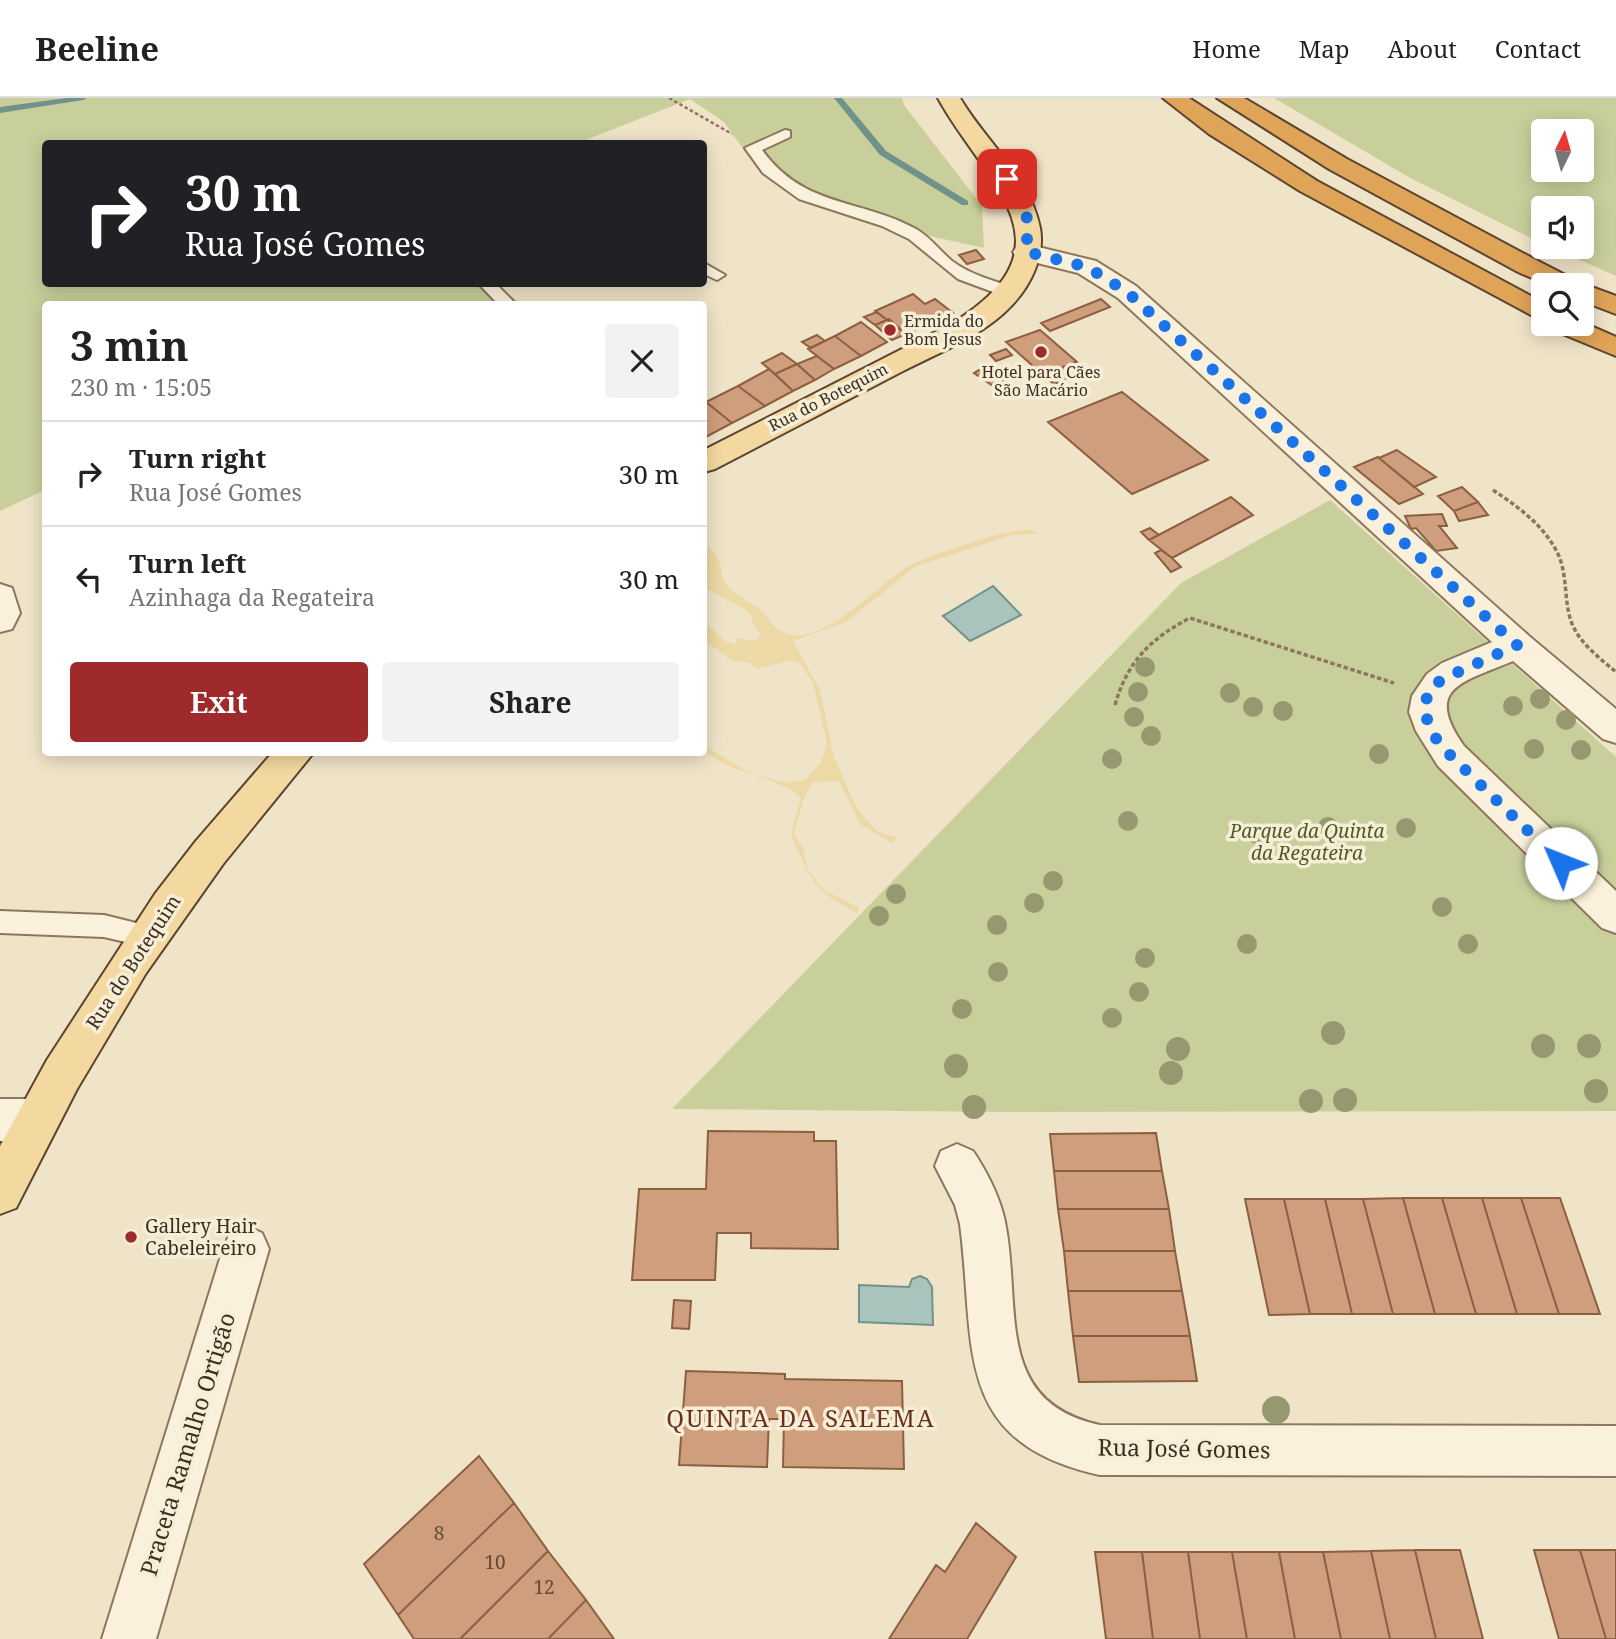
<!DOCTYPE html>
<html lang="en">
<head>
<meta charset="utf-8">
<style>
  body { margin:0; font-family:"Noto Serif",serif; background:#f2f2f2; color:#222; height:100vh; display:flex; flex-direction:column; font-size:26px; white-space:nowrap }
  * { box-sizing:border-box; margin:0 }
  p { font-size:23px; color:#767676 }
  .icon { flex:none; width:38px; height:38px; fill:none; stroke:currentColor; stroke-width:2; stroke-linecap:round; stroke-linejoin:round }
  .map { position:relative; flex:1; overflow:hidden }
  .details { position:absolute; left:42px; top:203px; width:665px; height:455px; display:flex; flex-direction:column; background:#fff; border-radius:7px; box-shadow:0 4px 18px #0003 }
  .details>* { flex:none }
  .top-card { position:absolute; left:42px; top:42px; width:665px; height:147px; border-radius:7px; box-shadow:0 4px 18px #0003; background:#202124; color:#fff; overflow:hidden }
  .needle { width:46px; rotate:5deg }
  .tools { position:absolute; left:1531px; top:21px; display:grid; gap:14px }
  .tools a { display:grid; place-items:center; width:63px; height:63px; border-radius:7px; background:#fff; box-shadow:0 4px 18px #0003; font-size:35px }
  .pin { position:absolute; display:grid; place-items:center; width:60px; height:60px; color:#fff; margin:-30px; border-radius:14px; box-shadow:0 4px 10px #0006 }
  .me { position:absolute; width:77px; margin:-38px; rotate:314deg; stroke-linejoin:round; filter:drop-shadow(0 0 5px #0008) }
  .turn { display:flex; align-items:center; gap:24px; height:147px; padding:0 28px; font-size:32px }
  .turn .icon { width:91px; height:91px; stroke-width:2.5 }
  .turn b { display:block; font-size:49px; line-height:60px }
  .round { display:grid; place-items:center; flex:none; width:74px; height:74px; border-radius:7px; background:#f2f2f2 }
  .headline { display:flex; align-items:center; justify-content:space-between; height:119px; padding:0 28px }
  h1 { font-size:42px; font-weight:700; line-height:52px }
  .button { display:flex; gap:14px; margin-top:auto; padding:14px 28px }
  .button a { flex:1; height:80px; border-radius:7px; background:#9e2a2b; color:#fff; font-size:28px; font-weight:700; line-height:80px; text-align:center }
  .button a+a { background:#f2f2f2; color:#222 }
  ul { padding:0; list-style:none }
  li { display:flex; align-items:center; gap:21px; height:105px; padding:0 28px; border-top:2px solid #e0e0e0 }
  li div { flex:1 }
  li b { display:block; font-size:26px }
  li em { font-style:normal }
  header { display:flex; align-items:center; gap:42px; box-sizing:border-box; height:98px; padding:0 35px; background:#fff; border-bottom:2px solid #e0e0e0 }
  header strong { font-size:33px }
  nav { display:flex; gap:38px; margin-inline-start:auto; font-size:24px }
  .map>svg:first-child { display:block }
  .green { fill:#c9cf9b; fill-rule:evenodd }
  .sand { fill:#ecd9a5 }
  .water { fill:#a9c4bc; stroke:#6f938a; stroke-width:2 }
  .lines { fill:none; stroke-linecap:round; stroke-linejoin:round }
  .stream { fill:#6f938a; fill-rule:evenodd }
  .building { fill:#cf9f7d; stroke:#8d5f41; stroke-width:2 }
  .service-casing { stroke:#8d765c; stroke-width:4 }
  .minor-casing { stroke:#8d765c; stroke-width:4 }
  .primary-casing { stroke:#5b4430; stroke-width:4 }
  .motorway-casing { stroke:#5b4430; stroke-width:4 }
  .path-far1 { stroke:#8d765c; stroke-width:2.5; stroke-dasharray:3.5 2.5; stroke-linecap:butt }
  .path { stroke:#8d765c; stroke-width:3.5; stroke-dasharray:4.5 2.5; stroke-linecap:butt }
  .service { fill:#faf1dc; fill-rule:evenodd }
  .minor { fill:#faf1dc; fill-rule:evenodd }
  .primary { fill:#f3d9a0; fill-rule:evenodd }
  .motorway { fill:#e0a458; fill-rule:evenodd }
  .tree { fill:#96986f }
  .route { stroke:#1a73e8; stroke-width:12; stroke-dasharray:0 21.6 }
  .poi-dot { fill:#9e2a2b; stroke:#f7eed8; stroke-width:2.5 }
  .labels { text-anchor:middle; stroke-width:7; stroke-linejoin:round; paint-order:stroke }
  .far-poi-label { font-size:16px; fill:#3d2e20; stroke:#f7eed8; text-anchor:start }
  .far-street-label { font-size:16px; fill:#3d2e20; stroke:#f7eed8 }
  .park-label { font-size:19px; font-style:italic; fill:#4d5a26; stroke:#f7eed8 }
  .street-label { font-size:19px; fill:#3d2e20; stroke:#f7eed8 }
  .poi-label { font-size:19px; fill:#3d2e20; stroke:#f7eed8; text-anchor:start }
  .near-number-label { font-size:19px; fill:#624a37 }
  .near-street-label { font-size:23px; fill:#3d2e20; stroke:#f7eed8 }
  .near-neighbourhood-label { font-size:24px; letter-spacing:2px; fill:#6b2e1e; stroke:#f7eed8 }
</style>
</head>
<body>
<header>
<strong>Beeline</strong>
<nav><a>Home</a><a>Map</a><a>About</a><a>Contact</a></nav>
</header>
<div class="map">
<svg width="1616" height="1541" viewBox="0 0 1616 1541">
  <rect width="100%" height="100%" fill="#f0e4c8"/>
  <path class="green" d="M0,0H902L904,7L982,108L984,150L889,129L794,92L758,72L724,24L690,1L578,45L46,46V186H478L499,206H46L45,392L0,413Z
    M1274,0H1616V178L1551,149H1582V110H1544L1543,146L1412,81ZM1544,33H1582V72H1544Z
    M1330,402L1616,659V1013L1010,1014L672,1011L1181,485Z"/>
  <path class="sand" d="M1030,432L1038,436L1013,437L916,468L846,524L793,543L820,592L834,659L857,711L878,734L898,740L891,745L860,726L839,683L813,684L804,700L794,735L803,751L808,772L824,792L860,810L857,815C811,791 811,781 791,737L801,700C774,676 732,678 704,652V647L751,676L784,684L805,682L821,664L827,644L813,585L800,565L791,562L757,571L750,565L731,562L704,542V524L725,543L747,550L736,545L737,540L755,543L762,537L755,530L749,514L704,489V445C723,462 717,458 723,480C727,494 753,504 763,514C769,521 772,528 781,533C821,556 881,481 913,466C938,455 1004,431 1030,432Z"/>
  <path class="water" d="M993,488L1021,517L970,543L943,518Z
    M920,1178L927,1181L932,1189L933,1227L859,1224V1187L909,1189L912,1181Z"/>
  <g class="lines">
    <path class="stream" d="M66,0H87L83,2L0,15V9Z
      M834,0H842L886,53L968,103V107H962L880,57Z"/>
  </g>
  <path class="building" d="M976,152L984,161L967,166L959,157Z
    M913,196L925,206L935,201L953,215L906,236L875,213Z
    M1101,201L1110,209L1050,233L1041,225Z
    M877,214L887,222L875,227L864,219Z
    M889,221L906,236L892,242L875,227Z
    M861,224L887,244L861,258L835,238Z
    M1040,232L1077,264L1043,277L1006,244Z
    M817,237L825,243L811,250L802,244Z
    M835,238L861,258L834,271L808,251Z
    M1006,251L1012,257L996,263L990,257Z
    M782,255L797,266L775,276L762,265Z
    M817,258L834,271L815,282L797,266Z
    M1075,264L1086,273L1054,286L1043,277Z
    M797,266L815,282L793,293L775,276Z
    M984,269L1006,285L996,290L974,275Z
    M769,271L793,293L765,308L738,288Z
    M738,288L765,308L732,325L706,304Z
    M1122,294L1208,362L1132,396L1048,324Z
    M706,304L732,325L704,340V305Z
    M1397,352L1436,379L1414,389L1379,360Z
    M1378,359L1379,360L1423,396L1399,406L1354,369Z
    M1462,389L1478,404L1454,413L1438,398Z
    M1231,399L1253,417L1172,460L1149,442Z
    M1478,404L1488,417L1459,423L1454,413Z
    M1442,416L1447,428H1439L1457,450L1436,453L1416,430L1411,431L1405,418Z
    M1150,430L1159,437L1149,442L1141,434Z
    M1161,452L1172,460L1181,469L1171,474L1155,455Z
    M708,1033L814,1034V1043H836L838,1151L751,1150V1135H717L715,1182H632L639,1091H706Z
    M1156,1035L1162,1073H1054L1050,1036Z
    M1054,1073H1162L1169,1111H1058Z
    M1403,1100L1435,1216H1393L1363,1101Z
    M1403,1100H1442L1476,1216H1435Z
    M1442,1100H1482L1517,1216H1476Z
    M1482,1100H1521L1559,1216H1517Z
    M1521,1100H1560L1600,1216H1559Z
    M1245,1101H1284L1310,1216L1269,1217Z
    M1284,1101H1325L1352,1216H1310Z
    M1325,1101H1363L1393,1216H1352Z
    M1058,1111H1169L1175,1153H1064Z
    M1064,1153H1175L1182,1193H1068Z
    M1068,1193H1182L1190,1238H1073Z
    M674,1202L691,1203L689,1231L672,1230Z
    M1073,1238H1190L1197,1283L1079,1284Z
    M686,1273L785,1276V1281L902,1283L904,1371L783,1369L784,1321H769L767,1369L679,1367Z
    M479,1358L514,1405L398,1517L364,1466Z
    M514,1405L548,1453L460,1541H414L398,1517Z
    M976,1425L1016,1459L967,1541H889L936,1467L945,1474Z
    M1415,1452H1460L1483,1541H1436Z
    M1415,1452L1436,1541H1390L1371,1453Z
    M1534,1452H1580L1606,1541H1559Z
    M1580,1452H1616V1541H1606Z
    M548,1453L586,1502L548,1541H460Z
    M1371,1453L1390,1541H1341L1323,1454Z
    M1095,1454H1142L1153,1541H1106Z
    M1142,1454H1188L1200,1541H1153Z
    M1188,1454H1232L1247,1541H1200Z
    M1232,1454H1279L1295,1541H1247Z
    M1279,1454H1323L1341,1541H1295Z
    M586,1502L614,1541H548Z"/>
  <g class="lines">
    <g class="service-casing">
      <path id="service" d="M785,32L790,33V39L762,52C804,110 859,100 916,131C930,139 940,153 952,163C971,177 994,183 1016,190L1019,194L1016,198H1004L958,181L909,141L882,128L799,101L763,75L745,50Z
        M704,165L725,177L717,182L704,176Z
        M479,186H496L516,206H498Z
        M0,813L104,817L156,830L160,838L156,846L147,849L104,839L0,835Z"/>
    </g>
    <g class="minor-casing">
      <path id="minor" d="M1026,146L1096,163L1136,188L1529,538L1616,611V645L1603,641L1513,563C1464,584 1422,589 1464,648L1616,793V835L1602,830L1438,668L1416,633L1409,614L1412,598L1427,576L1442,565L1492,544L1118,200L1078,175L1017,160L1013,154L1017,148Z
        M0,486L12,490L20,515L12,531L0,534Z
        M0,1001H35L50,1007L57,1022L50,1037L35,1043H0Z
        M957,1046L973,1053L977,1059C990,1080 1002,1104 1006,1129C1021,1211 994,1304 1100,1327L1616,1328V1378L1100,1377C950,1344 976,1247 960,1126L955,1107L935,1068L941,1053Z
        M246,1128L262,1135L269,1151L156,1541H102L223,1151L230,1135Z"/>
    </g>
    <g class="primary-casing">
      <path id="primary" d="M938,0H960C986,44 1030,79 1040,130C1045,158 1031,187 1012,207C983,238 940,254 903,273C840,306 778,338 715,371L704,374V352L951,226C1080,147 985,86 938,0Z
        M273,654H314L223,766L146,875L77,991L16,1110L0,1116V1048L47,962L155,796L196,743Z"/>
    </g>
    <g class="motorway-casing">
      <path id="motorway" d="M1163,0H1189L1317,83L1544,205V224L1300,93L1209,36Z
        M1217,0H1244L1347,61L1536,162L1581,185L1616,198V216L1582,203V187H1548L1518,174L1329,71Z
        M1582,224L1616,239V258L1553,232L1549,226Z"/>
    </g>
    <path class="path-far1" d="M669,0L732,36"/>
    <path class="path" d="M1493,392C1517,408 1542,426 1556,452C1567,472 1564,494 1569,516C1574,541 1597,558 1616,574
      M1115,607C1127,564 1151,540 1190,520L1394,585"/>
    <use href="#service" class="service"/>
    <use href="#minor" class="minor"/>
    <use href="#primary" class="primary"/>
    <use href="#motorway" class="motorway"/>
  </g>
  <g class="tree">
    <circle cx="1145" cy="569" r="10"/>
    <circle cx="1138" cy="594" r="10"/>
    <circle cx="1230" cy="595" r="10"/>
    <circle cx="1540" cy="601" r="10"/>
    <circle cx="1513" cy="608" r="10"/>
    <circle cx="1253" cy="609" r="10"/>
    <circle cx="1283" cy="613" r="10"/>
    <circle cx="1134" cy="619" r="10"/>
    <circle cx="1566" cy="622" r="10"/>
    <circle cx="1151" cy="638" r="10"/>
    <circle cx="1534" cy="651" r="10"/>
    <circle cx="1581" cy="652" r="10"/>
    <circle cx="1379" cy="656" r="10"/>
    <circle cx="1112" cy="661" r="10"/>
    <circle cx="1128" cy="723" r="10"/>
    <circle cx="1328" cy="729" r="10"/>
    <circle cx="1406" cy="730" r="10"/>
    <circle cx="1257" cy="736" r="10"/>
    <circle cx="1053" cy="783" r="10"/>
    <circle cx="896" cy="796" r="10"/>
    <circle cx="1034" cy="805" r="10"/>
    <circle cx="1442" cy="809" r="10"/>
    <circle cx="879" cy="818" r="10"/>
    <circle cx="997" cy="827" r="10"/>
    <circle cx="1247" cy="846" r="10"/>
    <circle cx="1468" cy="846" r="10"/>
    <circle cx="1145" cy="860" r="10"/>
    <circle cx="998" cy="874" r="10"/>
    <circle cx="1139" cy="894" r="10"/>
    <circle cx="962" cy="911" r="10"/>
    <circle cx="1112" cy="920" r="10"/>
    <circle cx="1333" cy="935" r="12"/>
    <circle cx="1543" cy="948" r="12"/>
    <circle cx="1589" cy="948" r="12"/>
    <circle cx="1178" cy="951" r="12"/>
    <circle cx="956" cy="968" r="12"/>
    <circle cx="1171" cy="975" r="12"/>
    <circle cx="1596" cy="993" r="12"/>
    <circle cx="1345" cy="1002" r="12"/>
    <circle cx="1311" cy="1003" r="12"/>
    <circle cx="974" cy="1009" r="12"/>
    <circle cx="1276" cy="1312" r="14"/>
  </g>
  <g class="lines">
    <path class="route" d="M1007,81L1027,120V154L1087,169L1127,194L1517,547L1441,582L1428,594L1424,613L1433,637L1451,658L1561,765"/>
  </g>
  <g class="poi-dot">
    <circle cx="890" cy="232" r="7"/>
    <circle cx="1041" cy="254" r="7"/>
    <circle cx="131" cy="1139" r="7"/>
  </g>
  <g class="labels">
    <g class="far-poi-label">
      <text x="904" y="229">Ermida do<tspan x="904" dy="18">Bom Jesus</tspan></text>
      <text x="1041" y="280" text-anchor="middle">Hotel para Cães<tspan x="1041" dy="18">São Macário</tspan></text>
    </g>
    <g class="far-street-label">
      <text transform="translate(828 299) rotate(-27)" y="6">Rua do Botequim</text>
    </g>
    <g class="park-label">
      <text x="1307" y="740">Parque da Quinta<tspan x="1307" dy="22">da Regateira</tspan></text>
    </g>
    <g class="street-label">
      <text transform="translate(133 864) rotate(-57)" y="7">Rua do Botequim</text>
    </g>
    <g class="poi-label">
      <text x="145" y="1135">Gallery Hair<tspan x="145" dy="22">Cabeleireiro</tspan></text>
    </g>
    <g class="near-number-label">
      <text x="439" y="1442">8</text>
      <text x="495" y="1471">10</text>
      <text x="544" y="1496">12</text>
    </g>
    <g class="near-street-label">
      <text transform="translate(188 1346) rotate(-73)" y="8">Praceta Ramalho Ortigão</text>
      <text transform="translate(1184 1351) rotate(1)" y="8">Rua José Gomes</text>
    </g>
    <g class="near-neighbourhood-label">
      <text x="801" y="1329">QUINTA DA SALEMA</text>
    </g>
  </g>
</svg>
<div class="tools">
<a><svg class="needle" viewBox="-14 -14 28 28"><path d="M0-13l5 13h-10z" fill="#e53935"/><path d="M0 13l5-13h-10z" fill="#767676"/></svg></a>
<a><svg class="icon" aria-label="sound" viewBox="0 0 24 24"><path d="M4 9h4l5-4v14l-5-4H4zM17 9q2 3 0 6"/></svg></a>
<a><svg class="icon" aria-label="search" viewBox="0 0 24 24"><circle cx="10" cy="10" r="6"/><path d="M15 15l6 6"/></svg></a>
</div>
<div class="pin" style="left:1007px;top:81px;background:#d93025"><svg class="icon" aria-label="arrive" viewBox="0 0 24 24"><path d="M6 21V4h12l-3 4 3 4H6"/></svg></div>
<svg class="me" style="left:1561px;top:765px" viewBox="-20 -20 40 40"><circle r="19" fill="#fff"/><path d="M0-13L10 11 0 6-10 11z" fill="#1a73e8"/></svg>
<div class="top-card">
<div class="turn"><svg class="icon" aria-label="right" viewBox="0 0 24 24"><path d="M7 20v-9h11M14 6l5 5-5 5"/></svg><div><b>30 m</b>Rua José Gomes</div></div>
</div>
<section class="details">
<div class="headline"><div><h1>3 min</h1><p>230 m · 15:05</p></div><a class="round"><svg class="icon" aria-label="close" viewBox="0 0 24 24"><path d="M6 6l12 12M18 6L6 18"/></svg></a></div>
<ul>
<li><svg class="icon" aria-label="right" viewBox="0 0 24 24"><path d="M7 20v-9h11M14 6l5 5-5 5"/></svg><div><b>Turn right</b><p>Rua José Gomes</p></div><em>30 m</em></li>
<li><svg class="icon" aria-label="left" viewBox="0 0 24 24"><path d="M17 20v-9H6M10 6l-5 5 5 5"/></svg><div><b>Turn left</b><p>Azinhaga da Regateira</p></div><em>30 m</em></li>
</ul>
<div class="button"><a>Exit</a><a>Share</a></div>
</section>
</div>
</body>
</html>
